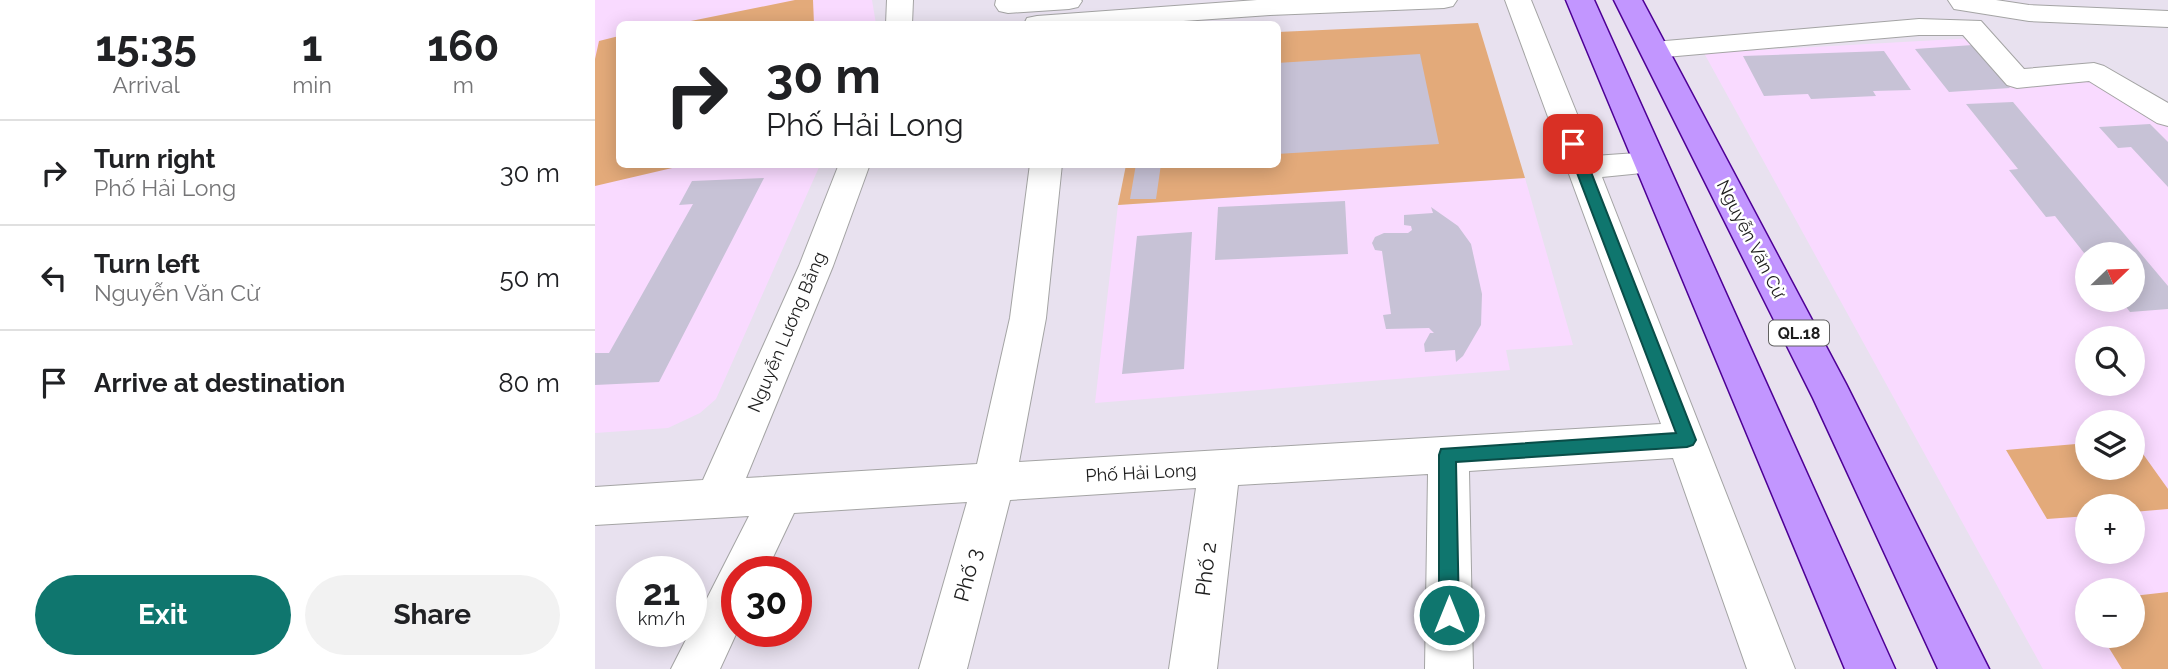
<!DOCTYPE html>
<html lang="en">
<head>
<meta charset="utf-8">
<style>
  body { margin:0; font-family:Raleway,sans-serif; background:#f2f2f2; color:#202124; height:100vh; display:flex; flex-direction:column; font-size:26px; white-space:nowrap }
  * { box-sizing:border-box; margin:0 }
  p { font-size:23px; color:#757577 }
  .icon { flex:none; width:38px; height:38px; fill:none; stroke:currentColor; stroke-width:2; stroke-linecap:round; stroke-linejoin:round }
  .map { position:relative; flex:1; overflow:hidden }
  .side { display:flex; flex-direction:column; background:#fff; width:595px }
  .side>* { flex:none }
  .top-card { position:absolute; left:21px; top:21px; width:665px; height:147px; border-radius:10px; box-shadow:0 4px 18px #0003; background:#fff; color:#202124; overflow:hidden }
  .needle { width:46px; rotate:67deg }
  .buttons { position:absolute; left:1480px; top:242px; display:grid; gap:14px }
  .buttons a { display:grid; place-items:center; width:70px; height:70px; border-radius:50%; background:#fff; box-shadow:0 4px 18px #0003; font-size:35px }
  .speed { position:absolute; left:21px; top:556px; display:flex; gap:14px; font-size:35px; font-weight:700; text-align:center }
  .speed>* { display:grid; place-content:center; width:91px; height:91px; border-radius:50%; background:#fff; box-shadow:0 4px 18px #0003; line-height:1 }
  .speed small { font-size:18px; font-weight:400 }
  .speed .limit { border:10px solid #d22; background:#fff; color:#111 }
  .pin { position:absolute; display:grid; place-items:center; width:60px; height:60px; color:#fff; margin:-30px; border-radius:14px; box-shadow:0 4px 10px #0006 }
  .me { position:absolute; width:77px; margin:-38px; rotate:0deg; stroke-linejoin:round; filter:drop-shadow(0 0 5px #0008) }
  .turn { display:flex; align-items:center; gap:24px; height:147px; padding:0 35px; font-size:32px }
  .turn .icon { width:91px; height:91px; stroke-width:2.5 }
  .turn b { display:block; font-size:49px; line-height:60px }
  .eta { display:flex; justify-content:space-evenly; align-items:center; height:119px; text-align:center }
  .eta b { font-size:42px; font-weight:700; line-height:49px }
  .cta { display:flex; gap:14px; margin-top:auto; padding:14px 35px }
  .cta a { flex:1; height:80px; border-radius:42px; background:#0f766e; color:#fff; font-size:28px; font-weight:700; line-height:80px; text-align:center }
  .cta a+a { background:#f2f2f2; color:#202124 }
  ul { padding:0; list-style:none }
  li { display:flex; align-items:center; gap:21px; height:105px; padding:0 35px; border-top:2px solid #e0e0e0 }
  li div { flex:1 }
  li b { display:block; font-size:26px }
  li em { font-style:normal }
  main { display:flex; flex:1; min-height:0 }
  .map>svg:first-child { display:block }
  .education { fill:#f9daff; fill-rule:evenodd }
  .pitch { fill:#e3aa7a }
  .building { fill:#c7c2d6 }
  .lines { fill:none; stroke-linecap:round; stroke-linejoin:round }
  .minor-casing { stroke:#a4a4a4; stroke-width:2 }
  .major-casing { stroke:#4d0095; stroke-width:3 }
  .minor { fill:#fff; fill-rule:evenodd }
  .major { fill:#c296ff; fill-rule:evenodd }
  .route { fill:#0f766e; stroke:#0a4d48; stroke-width:2 }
  .labels { text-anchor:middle; stroke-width:5; stroke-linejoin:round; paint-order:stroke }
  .shield { fill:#fff; stroke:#616161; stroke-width:2 }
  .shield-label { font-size:16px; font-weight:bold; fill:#1d1d1d }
  .street-label { font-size:18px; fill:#1d1d1d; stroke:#fff }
  .near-street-label { font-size:21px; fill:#1d1d1d; stroke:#fff }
</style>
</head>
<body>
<main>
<section class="side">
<div class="eta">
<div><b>15:35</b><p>Arrival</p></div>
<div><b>1</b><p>min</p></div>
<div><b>160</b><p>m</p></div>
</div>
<ul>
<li><svg class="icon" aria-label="right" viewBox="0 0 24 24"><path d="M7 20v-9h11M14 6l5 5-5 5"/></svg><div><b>Turn right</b><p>Phố Hải Long</p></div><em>30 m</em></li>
<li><svg class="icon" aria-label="left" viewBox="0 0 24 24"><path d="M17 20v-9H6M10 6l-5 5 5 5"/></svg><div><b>Turn left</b><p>Nguyễn Văn Cừ</p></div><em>50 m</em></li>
<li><svg class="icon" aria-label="arrive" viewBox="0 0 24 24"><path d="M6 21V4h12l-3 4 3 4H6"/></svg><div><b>Arrive at destination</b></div><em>80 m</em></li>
</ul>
<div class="cta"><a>Exit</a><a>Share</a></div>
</section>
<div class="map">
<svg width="1573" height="669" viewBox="0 0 1573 669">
  <rect width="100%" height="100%" fill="#e8e1ef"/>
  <path class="education" d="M0,0H277L281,24H24V164L225,165L121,399L105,413L73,428L0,433Z
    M1379,38L1419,84L1503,78L1573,119V669H1448L1109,53ZM1493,254H1538V299H1493ZM1493,338H1538V383H1493ZM1493,422H1538V467H1493ZM1493,506H1538V551H1493ZM1493,590H1538V635H1493Z
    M930,178L978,345L911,350L915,370L500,403L523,205Z"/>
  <path class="pitch" d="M200,0H218L219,24H81Z
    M883,23L930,178L523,205L531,165L682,164L683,32Z
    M24,36V164L90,165L0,186V59L4,41Z
    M1538,440L1573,489V509L1538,512V506H1493V516L1452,519L1411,450L1493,443V467H1538Z
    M1573,592V669H1527L1506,635H1538V596Z"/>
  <path class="building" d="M1378,45L1415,88L1354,92L1320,49Z
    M1289,51L1316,90L1278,91L1281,96L1216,99L1213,94L1169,96L1148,56Z
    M825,54L844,144L682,154V63Z
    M1418,102L1573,286V309L1535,312L1525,299H1538V254H1493V258L1460,216L1451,217L1414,170L1423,169L1371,104Z
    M1555,124L1573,142V187L1536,147L1523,148L1504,127Z
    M541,164H566L561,199H535Z
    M169,178L64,382L0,385V353H14L98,204L84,205L97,181Z
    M750,201L753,254L620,260L623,207Z
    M836,207L863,226L876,244L887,294L886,325L868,356L861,362L860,350L830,352L829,344L835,333H839L834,328L791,329L788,315L796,314L787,251L780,250L777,243L780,237L789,233H813L817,230L816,226L809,225V215L838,213Z
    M597,232L589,369L527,374L542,236Z"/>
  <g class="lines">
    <g class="minor-casing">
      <path id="minor" d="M292,0H318L317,24H291Z
        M401,0H486L487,1L483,7L474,9L413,13L404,11L400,5Z
        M662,0H862L858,6L849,8L675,15L545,24H429L432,18L442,16Z
        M910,0H936L999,156L1056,152L1067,155L1072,163L1067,171L1007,177L1200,669H1152L1078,458L874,471L878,669H830L833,474L643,485L622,669H574L601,488L415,500L372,669H324L372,502L199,513L171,572H142V632L125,669H76L154,516L0,525V487L108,480L204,266L244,164H275L238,266L151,478L382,464L415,318L435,164H467L451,318L424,462L1066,424Z
        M1353,0H1401L1434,5L1573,11V27L1434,21L1359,9Z
        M1324,19L1386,21L1429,69L1499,63L1509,66L1573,103V126L1562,123L1494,81L1422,88L1412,85L1368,35H1324L1059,58L1049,56L1045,50L1049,44L1059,42Z"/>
    </g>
    <g class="major-casing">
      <path id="major" d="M971,0H999L1300,669H1250Z
        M1019,0H1047L1251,384L1394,669H1343L1218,398Z"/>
    </g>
    <use href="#minor" class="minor"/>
    <use href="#major" class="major"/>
  </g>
  <path class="route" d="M978,140L985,144L1101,440L1098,445L1092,447L861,462L864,615L861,622L854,625L847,622L844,615V455L846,449L1081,433L971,144Z"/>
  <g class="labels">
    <rect class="shield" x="1174" y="320.5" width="60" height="25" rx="5"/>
    <g class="shield-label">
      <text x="1204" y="339">QL.18</text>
    </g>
    <g class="street-label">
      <text transform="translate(1156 239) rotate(63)" y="6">Nguyễn Văn Cừ</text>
      <text transform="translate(192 332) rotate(-67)" y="6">Nguyễn Lương Bằng</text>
      <text transform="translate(546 473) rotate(-3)" y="6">Phố Hải Long</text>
    </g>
    <g class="near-street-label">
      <text transform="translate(611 569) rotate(-83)" y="7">Phố 2</text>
      <text transform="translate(373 575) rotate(-75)" y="7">Phố 3</text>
    </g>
  </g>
</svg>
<div class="buttons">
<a><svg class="needle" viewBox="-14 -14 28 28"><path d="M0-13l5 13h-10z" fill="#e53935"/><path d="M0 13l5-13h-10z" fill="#757577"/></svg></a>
<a><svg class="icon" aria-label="search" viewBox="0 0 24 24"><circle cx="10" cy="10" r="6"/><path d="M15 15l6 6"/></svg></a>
<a><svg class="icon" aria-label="layers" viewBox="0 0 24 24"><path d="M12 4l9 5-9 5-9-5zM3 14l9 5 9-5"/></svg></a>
<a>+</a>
<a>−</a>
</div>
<div class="speed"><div>21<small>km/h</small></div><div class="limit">30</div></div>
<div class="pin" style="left:978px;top:144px;background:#d93025"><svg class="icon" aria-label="arrive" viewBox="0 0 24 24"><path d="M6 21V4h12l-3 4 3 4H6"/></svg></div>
<svg class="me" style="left:854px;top:615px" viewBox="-20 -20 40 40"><circle r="17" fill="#0f766e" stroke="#fff" stroke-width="3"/><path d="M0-11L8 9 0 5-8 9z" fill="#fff"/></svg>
<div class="top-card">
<div class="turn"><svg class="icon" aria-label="right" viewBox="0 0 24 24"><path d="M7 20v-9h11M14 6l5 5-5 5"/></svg><div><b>30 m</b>Phố Hải Long</div></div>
</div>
</div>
</main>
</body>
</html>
